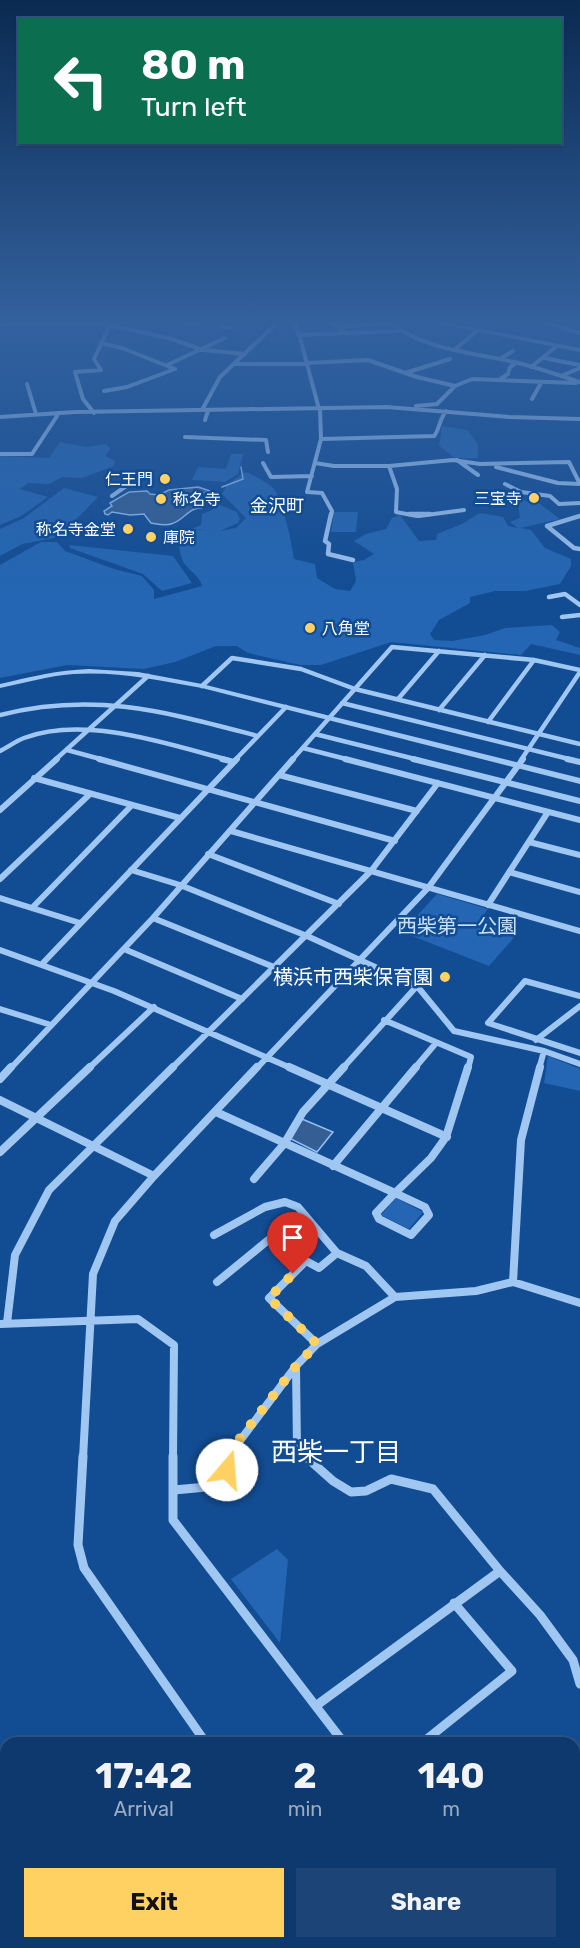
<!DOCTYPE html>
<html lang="en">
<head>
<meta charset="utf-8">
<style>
  body { margin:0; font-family:Rubik,"Noto Sans JP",sans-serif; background:#1c4476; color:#f1f3f6; height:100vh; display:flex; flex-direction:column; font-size:22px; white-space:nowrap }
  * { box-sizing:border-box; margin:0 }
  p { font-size:20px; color:#9bacc2 }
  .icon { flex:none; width:33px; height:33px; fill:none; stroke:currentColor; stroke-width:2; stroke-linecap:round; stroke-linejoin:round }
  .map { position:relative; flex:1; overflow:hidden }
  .details { position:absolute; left:0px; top:1737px; width:580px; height:212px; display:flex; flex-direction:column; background:#0e396e; border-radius:18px 18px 0 0; box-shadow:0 2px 4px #0004,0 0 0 2px #2e5381 }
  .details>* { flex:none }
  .banner { position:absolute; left:18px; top:18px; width:544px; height:126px; border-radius:0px; box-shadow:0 2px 4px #0004,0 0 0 2px #2e5381; background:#0b6e4f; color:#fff; overflow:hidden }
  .pin { position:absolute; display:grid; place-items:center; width:51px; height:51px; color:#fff; margin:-62px -26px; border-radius:50% 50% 50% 0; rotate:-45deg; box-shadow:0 0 6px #0007 }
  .pin .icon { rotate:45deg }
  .me { position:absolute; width:66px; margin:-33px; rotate:18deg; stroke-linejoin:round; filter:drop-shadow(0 0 4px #0008) }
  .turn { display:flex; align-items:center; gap:21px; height:126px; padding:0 24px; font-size:27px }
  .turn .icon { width:78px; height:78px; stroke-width:2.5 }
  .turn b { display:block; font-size:42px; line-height:51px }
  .eta { display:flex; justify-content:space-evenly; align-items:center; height:102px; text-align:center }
  .eta b { font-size:36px; font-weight:700; line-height:42px }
  .cta { display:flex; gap:12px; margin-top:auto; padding:12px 24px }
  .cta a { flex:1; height:69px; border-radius:0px; background:#ffd062; color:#111; font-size:24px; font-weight:700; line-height:69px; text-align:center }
  .cta a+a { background:#1c4476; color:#f1f3f6 }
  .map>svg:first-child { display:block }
  .green { fill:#2466b3 }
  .water { fill:#355f94; stroke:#92c1f6; stroke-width:1.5 }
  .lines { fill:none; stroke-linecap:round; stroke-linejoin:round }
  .stream { stroke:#92c1f6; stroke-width:1.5 }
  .minor-far4 { stroke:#a0c6f2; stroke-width:4 }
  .minor-far3 { stroke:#a0c6f2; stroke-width:4.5 }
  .minor-far2 { stroke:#a0c6f2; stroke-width:6 }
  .minor-far1 { stroke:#a0c6f2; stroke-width:8 }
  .minor { stroke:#a0c6f2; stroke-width:9 }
  .tertiary { fill:#a0c6f2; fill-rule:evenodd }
  .route { stroke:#ffd062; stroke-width:10; stroke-dasharray:0 18 }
  .poi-dot { fill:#ffd062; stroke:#124c93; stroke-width:2 }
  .labels { text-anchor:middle; stroke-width:5; stroke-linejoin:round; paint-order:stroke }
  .far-poi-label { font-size:16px; fill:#fff; stroke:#124c93; text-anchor:end }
  .far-neighbourhood-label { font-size:18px; fill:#fff; stroke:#124c93 }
  .park-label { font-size:20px; fill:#c8e0fd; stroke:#124c93 }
  .poi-label { font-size:20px; fill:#fff; stroke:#124c93; text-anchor:end }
  .near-neighbourhood-label { font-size:26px; fill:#fff; stroke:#124c93 }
</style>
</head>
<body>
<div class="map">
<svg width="580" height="1948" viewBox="0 0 580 1948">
  <rect width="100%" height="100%" fill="#124c93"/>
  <path class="green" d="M442,426L467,430L478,444V458H455L439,446Z
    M60,442L86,447L106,444L110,449L105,456L115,461L114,466L82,478L62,477L49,484L28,483L20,489L48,497L21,516L0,525V456L49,458Z
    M231,454H243L238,474L225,482L192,480L198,467L226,469Z
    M245,472C254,475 267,482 274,489C283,501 292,544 294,559L315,564L317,578L335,589L350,591L356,581L353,562L364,560L374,554L354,541L366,534L386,529L392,518L400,515L419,541L436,540L437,534L462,524L480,513L503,517L508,526L518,528L510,522L520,518L517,496L529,503L536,501L560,519L520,528L531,530L545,548L571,559V566L560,584L525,591H495L470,597V603L439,620L430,634L434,640L452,641L485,635L505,628L552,625L560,632L556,640L580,648V655L531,644L521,655L391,642L321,665H300L248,653L237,646H216L175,662L144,669L67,665L0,678V565L41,542H57L65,551L114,569L142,576L154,590V599L202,586C199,575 190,572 184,563C179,555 180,544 176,535L185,529L214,531L192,529L201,525L202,514L212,510L217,504L237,512L240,519L238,523L220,531L236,528L246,518L222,494L227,485Z
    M64,488L98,497L59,537L22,544L0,556V529L24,518Z
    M334,512H358L356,532H331Z
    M69,545L173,556L192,583L162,591L143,574L70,548Z
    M437,894L488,909L481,918L519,932L489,966L402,932Z
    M548,1056L580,1069V1091L544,1083Z
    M396,1198L423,1212L409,1229L381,1215Z
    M277,1549L288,1560L280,1643L231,1579Z"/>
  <path class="water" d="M198,487L210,491L195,495V497L203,502L202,508C188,507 184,521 171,524C165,526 157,524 151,523L144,514L130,515L112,512L108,515L105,514L104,511L112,506L110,503L129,492L147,491L150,494L159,495L169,490Z
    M302,1119L333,1132L317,1152L291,1139Z"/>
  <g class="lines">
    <path class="stream" d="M222,487L243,479L241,467"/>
    <path class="minor-far4" d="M180,321L200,325
      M293,321L299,334L319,409
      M388,321C424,350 470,352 514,362C536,367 558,375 580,382
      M542,321L580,333
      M0,324L100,323L172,339L203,350L245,354
      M220,327L232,328
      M337,327L332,323L344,321
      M348,334L337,327L389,323
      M298,335L399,331
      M101,343L122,348L175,369L127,387L104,391
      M454,350L477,331
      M544,358L580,365
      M500,359L513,351
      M307,363L368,360L417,377L455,386
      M235,364H307
      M167,365L225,338
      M531,367L557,346
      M405,373L450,359
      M561,376L580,368
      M499,380L508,374L510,367L516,363
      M27,384L36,414
      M532,399L541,383
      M416,406L437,404L455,386L472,379L576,383
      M320,409L321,439L307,492L322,493L332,511L331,516
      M202,410L220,377L279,321
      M94,413L83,399L75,372L101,370L94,359L110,325
      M0,417L75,412L387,407L510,417L580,419
      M205,420L208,411
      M185,437L266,440L268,452
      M321,439L434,436C439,431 439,420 446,411
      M0,454H32L59,413
      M457,460L478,475
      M263,463L271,477L312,476
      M315,463L334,466H389L453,460L480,464L569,462L580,484
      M389,466L397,489L396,512L417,516
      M496,467L558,483L580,484
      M505,484L521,492L550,496L559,504L580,503
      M112,496L132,482
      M419,516L464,510"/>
    <path class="minor-far3" d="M331,514L325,541L329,544L328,554L353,560
      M409,514H430
      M580,516L547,526L574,548L580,549
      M549,597L565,594L580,605
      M562,617L580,615
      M202,686L232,658L301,669L355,689L580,744
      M398,699L439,651
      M342,703L573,760
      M439,710L485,655
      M0,715C95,691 166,712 258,736
      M488,722L534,660
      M315,734L419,760
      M303,748L350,760
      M67,750L104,760
      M0,751C8,747 16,741 24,738C85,715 168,744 228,760
      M55,760L148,676
      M235,760L286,707
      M292,760L392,647L534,660L580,670
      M521,760L580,672"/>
    <path class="minor-far2" d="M99,759L395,841
      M222,759L234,762
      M345,759L580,820
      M413,759L580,801
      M567,759L580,762
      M279,775L417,811
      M34,778L180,818
      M0,810L57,759
      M231,831L580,931
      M529,842L580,855
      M208,854L339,904
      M131,870L180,885L307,936L417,986L454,1031L544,1051L580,1064
      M509,872L580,892
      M0,879L90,794
      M0,898L80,923
      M488,905L548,812
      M32,908L132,805
      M153,918L274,967
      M124,949L242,999
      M0,950L114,991L293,1069
      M42,964L237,759
      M580,996L525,981L488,1023L580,1053
      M0,1009L51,1025
      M384,1020L471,1057L468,1069
      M536,1040L580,1006
      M10,1069L153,918L293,759
      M88,1069L154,1007
      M171,1069L371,871L438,783
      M256,1069L428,888L523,759
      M342,1069L417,986
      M414,1069L436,1043
      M539,1069L544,1051"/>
    <path class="minor-far1" d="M289,1067L447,1137
      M0,1079L11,1067
      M0,1100L154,1176
      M216,1112L395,1193
      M0,1152L90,1067
      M333,1166L416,1067
      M254,1179L284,1144L303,1112L344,1067
      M395,1193L425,1207L429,1215L411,1235L379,1219L376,1213Z
      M395,1193L431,1158L446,1137L468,1067
      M214,1235L265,1207L285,1202L298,1207L337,1253L366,1266L395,1297
      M217,1282L272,1237L305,1216
      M513,1282L521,1140L540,1067
      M7,1323L15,1255L49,1190L173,1067
      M0,1324L138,1319L174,1345L173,1458
      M317,1344L269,1298L306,1261L319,1268L337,1253
      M296,1366L297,1449L307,1458
      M83,1458L93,1274L115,1221L154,1176L257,1067
      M227,1458L296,1366L317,1344L395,1297L476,1291L513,1282L580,1303"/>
    <path class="minor" d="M83,1456L78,1545L84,1568L206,1743
      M173,1456V1520L344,1743
      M305,1456L333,1481L351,1492L366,1491L391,1479L433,1489L500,1571L317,1705
      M174,1490L228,1485L227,1456
      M500,1571L540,1615L573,1660L580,1684
      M328,1743L338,1736
      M422,1743L512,1671L454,1603
      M195,1942L198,1948
      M348,1942L352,1948
      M501,1942L505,1948
      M53,1948L61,1942"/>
    <path class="tertiary" d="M0,321H4L0,325Z
      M426,321H439L580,348V352Z
      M89,669L138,672L202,684L580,778V784L202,688C159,680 116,671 73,674C48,676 24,683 0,688V684C30,677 58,670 89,669Z"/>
  </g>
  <linearGradient id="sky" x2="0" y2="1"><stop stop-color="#0a2a51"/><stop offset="0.54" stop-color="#33619e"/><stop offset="1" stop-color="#33619e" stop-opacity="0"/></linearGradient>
  <rect width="580" height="594" fill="url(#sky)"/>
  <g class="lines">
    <path class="route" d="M227,1470V1455L296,1366L317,1344L269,1298L293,1274"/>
  </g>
  <g class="poi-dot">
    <circle cx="165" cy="479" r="6"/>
    <circle cx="534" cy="498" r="6"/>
    <circle cx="161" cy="499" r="6"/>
    <circle cx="128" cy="529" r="6"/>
    <circle cx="151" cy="537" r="6"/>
    <circle cx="310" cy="628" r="6"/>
    <circle cx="445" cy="977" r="6"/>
  </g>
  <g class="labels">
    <g class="far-poi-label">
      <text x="153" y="485">仁王門</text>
      <text x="522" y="504">三宝寺</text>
      <text x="173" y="505" text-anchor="start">称名寺</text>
      <text x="116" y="535">称名寺金堂</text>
      <text x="163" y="543" text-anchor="start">庫院</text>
      <text x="322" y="634" text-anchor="start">八角堂</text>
    </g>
    <g class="far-neighbourhood-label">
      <text x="277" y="512">金沢町</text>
    </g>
    <g class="park-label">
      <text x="457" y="933">西柴第一公園</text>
    </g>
    <g class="poi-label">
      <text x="433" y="984">横浜市西柴保育園</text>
    </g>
    <g class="near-neighbourhood-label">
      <text x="336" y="1461">西柴一丁目</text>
    </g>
  </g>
</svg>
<div class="pin" style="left:293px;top:1274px;background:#d93025"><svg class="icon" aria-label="arrive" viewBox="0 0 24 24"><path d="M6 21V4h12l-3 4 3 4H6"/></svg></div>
<svg class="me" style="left:227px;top:1470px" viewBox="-20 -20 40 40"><circle r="19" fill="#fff"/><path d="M0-13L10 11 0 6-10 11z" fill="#ffd062"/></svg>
<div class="banner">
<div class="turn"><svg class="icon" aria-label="left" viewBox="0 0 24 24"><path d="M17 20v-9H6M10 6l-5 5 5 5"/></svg><div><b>80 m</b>Turn left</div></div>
</div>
<section class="details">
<div class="eta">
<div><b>17:42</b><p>Arrival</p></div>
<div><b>2</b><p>min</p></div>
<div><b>140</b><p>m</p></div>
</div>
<div class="cta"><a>Exit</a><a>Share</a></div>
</section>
</div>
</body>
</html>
